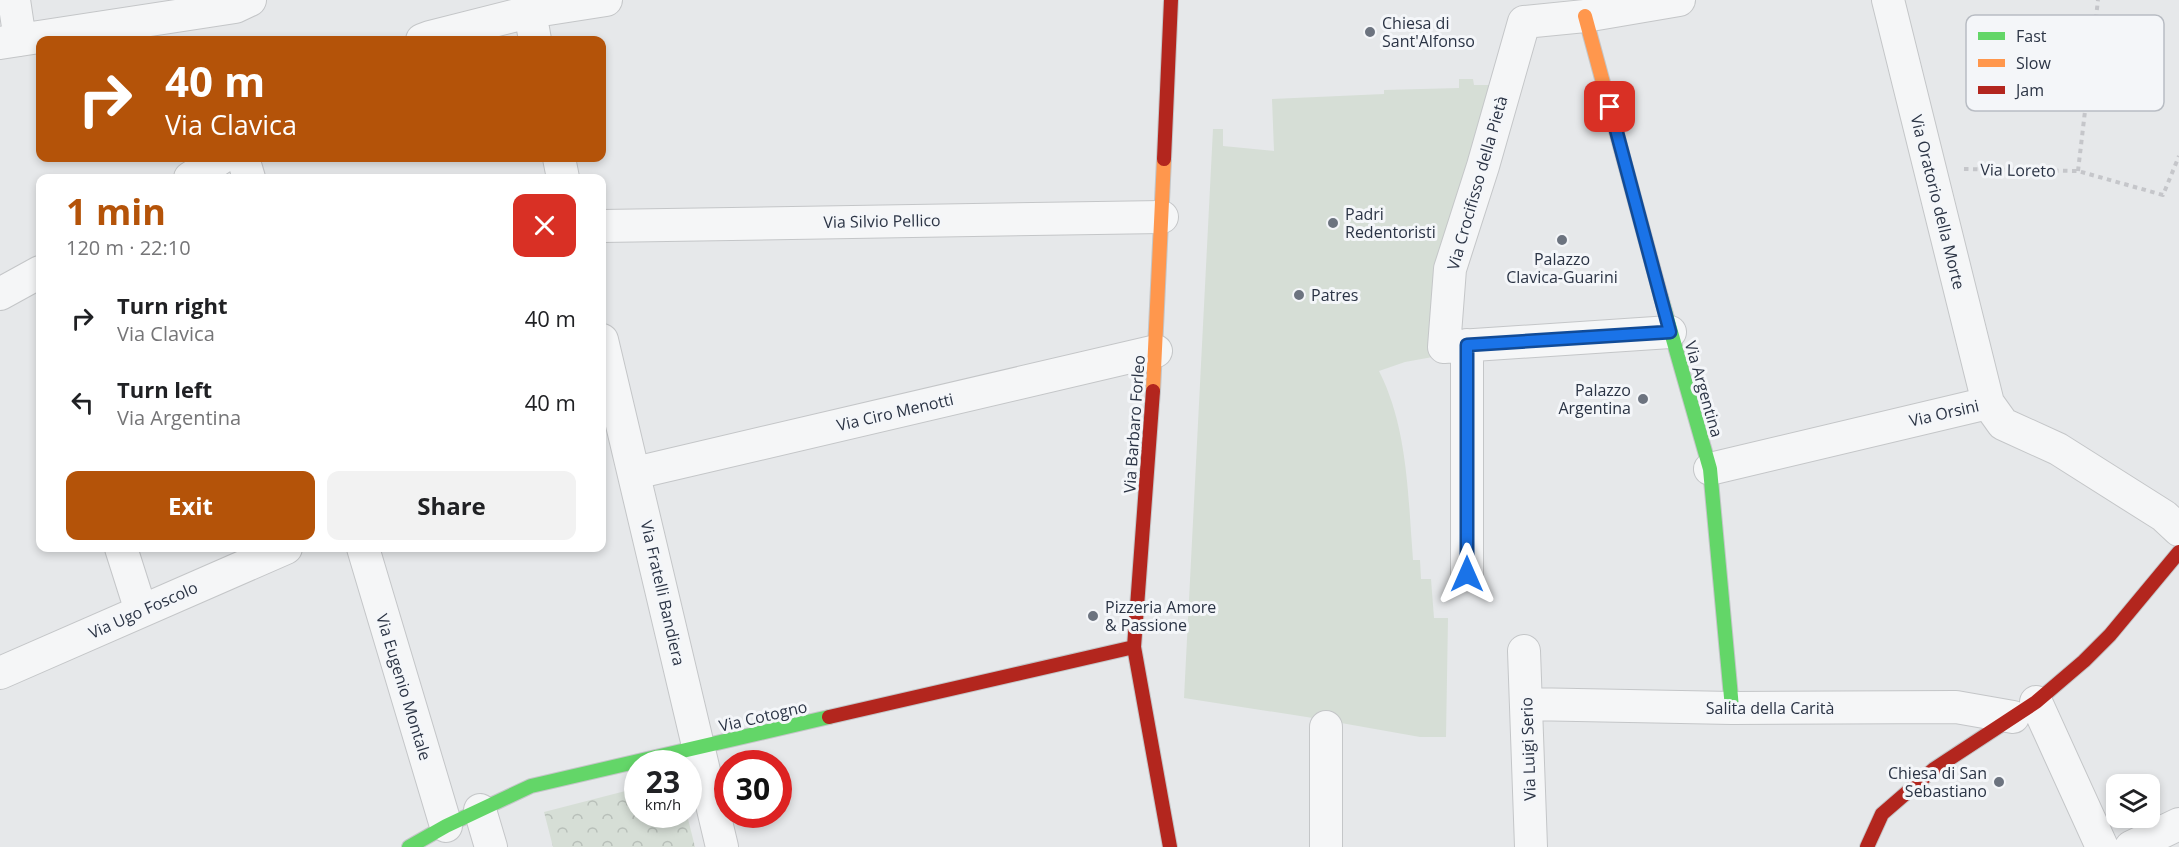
<!DOCTYPE html>
<html lang="en">
<head>
<meta charset="utf-8">
<style>
  body { margin:0; font-family:"Open Sans",sans-serif; background:#f2f2f2; color:#202124; height:100vh; display:flex; flex-direction:column; font-size:22px; white-space:nowrap }
  * { box-sizing:border-box; margin:0 }
  p { font-size:20px; color:#757577 }
  .icon { flex:none; width:33px; height:33px; fill:none; stroke:currentColor; stroke-width:2; stroke-linecap:round; stroke-linejoin:round }
  .map { position:relative; flex:1; overflow:hidden }
  .side { position:absolute; left:36px; top:174px; width:570px; height:378px; display:flex; flex-direction:column; background:#fff; border-radius:12px; box-shadow:0 3px 9px #0003 }
  .side>* { flex:none }
  .hud { position:absolute; left:36px; top:36px; width:570px; height:126px; border-radius:12px; box-shadow:0 3px 9px #0003; background:#b45309; color:#fff; overflow:hidden }
  .buttons { position:absolute; left:2106px; top:774px; display:grid; gap:12px }
  .buttons a { display:grid; place-items:center; width:54px; height:54px; border-radius:12px; background:#fff; box-shadow:0 3px 9px #0003; font-size:30px }
  .speed { position:absolute; left:624px; top:750px; display:flex; gap:12px; font-size:30px; font-weight:700; text-align:center }
  .speed>* { display:grid; place-content:center; width:78px; height:78px; border-radius:50%; background:#fff; box-shadow:0 3px 9px #0003; line-height:1 }
  .speed small { font-size:15px; font-weight:400 }
  .speed .limit { border:9px solid #d22; background:#fff; color:#111 }
  .pin { position:absolute; display:grid; place-items:center; width:51px; height:51px; color:#fff; margin:-26px; border-radius:12px; box-shadow:0 3px 9px #0006 }
  .me { position:absolute; width:66px; margin:-33px; rotate:0deg; stroke-linejoin:round; filter:drop-shadow(0 0 4px #0008) }
  .turn { display:flex; align-items:center; gap:21px; height:126px; padding:0 30px; font-size:27px }
  .turn .icon { width:78px; height:78px; stroke-width:2.5 }
  .turn b { display:block; font-size:42px; line-height:51px }
  .round { display:grid; place-items:center; flex:none; width:63px; height:63px; border-radius:12px; background:#f2f2f2 }
  .overview { display:flex; align-items:center; justify-content:space-between; height:102px; padding:0 30px }
  h1 { font-size:36px; font-weight:700; line-height:45px; color:#b45309 }
  .primary-button { display:flex; gap:12px; margin-top:auto; padding:12px 30px }
  .primary-button a { flex:1; height:69px; border-radius:12px; background:#b45309; color:#fff; font-size:24px; font-weight:700; line-height:69px; text-align:center }
  .primary-button a+a { background:#f2f2f2; color:#202124 }
  ul { padding:0; list-style:none }
  li { display:flex; align-items:center; gap:18px; height:84px; padding:0 30px }
  li div { flex:1 }
  li b { display:block; font-size:22px }
  li em { font-style:normal }
  .map>svg:first-child { display:block }
  .park { fill:url(#park-crowns) }
  .garden { fill:#d6ded6 }
  .lines { fill:none; stroke-linecap:round; stroke-linejoin:round }
  .street-casing { stroke:#c4c6c8; stroke-width:34 }
  .fast-casing { stroke:#c4c6c8; stroke-width:16 }
  .slow-casing { stroke:#c4c6c8; stroke-width:16 }
  .jam-casing { stroke:#c4c6c8; stroke-width:16 }
  .path { stroke:#c5c6ca; stroke-width:4; stroke-dasharray:4.5 4.5; stroke-linecap:butt }
  .street { stroke:#f5f6f7; stroke-width:32 }
  .fast { stroke:#63d668; stroke-width:14 }
  .slow { stroke:#ff974d; stroke-width:14 }
  .jam { stroke:#b3261e; stroke-width:14 }
  .route-casing { stroke:#114b97; stroke-width:15 }
  .route { stroke:#1a73e8; stroke-width:10 }
  .poi-dot { fill:#6c737f; stroke:#f4f6f9; stroke-width:2 }
  .labels { text-anchor:middle; stroke-width:6; stroke-linejoin:round; paint-order:stroke }
  .poi-label { font-size:16px; fill:#2b3445; stroke:#f4f6f9; text-anchor:start }
  .street-label { font-size:16px; fill:#2b3445; stroke:#f4f6f9 }
  .key { fill:#f4f6f9; stroke:#b8bcc3; stroke-width:1.5 }
  .key-label { font-size:16px; fill:#2b3445 }
</style>
</head>
<body>
<div class="map">
<svg width="2179" height="847" viewBox="0 0 2179 847">
  <defs>
    <pattern id="park-crowns" width="20" height="18" patternUnits="userSpaceOnUse" patternTransform="scale(1.5)"><rect width="20" height="18" fill="#d6ded6"/><path d="M2 6a3 3 0 1 1 6 0M12 15a3 3 0 1 1 6 0" fill="none" stroke="#b8bfb9"/></pattern>
  </defs>
  <rect width="100%" height="100%" fill="#e6e8ea"/>
  <path class="park" d="M637,788L638,814L687,815L695,847H553L544,812Z"/>
  <path class="garden" d="M1459,79H1473L1474,85H1492L1438,356L1405,362L1379,371C1408,428 1408,497 1413,560H1420L1421,579H1431L1434,618H1448L1446,737H1420L1313,718L1184,698L1213,129H1223V146L1274,151L1272,99L1384,94V90L1459,88Z"/>
  <g class="lines">
    <g class="street-casing">
      <path id="street" d="M14,0L20,40
        M528,0L535,40
        M1888,0L1988,403
        M1524,22L1483,166L1450,269L1444,347L1670,332
        M1524,22L1585,16L1679,0
        M422,40L430,37L529,12L606,0
        M0,43L235,7L250,0
        M243,158L249,178
        M559,158L563,178
        M190,178L221,158
        M602,226L1162,217
        M0,294L40,272
        M602,340L722,847
        M1710,469L1988,403L2003,424L2058,449L2164,516L2179,530
        M635,473L1156,351
        M121,548L141,611
        M363,548L446,826
        M1467,574V345
        M1524,651L1531,847
        M0,673L286,548
        M2036,702L2102,847
        M1526,704L1732,708L1956,707L2013,717
        M480,810L491,847
        M1326,847V727
        M2131,847L2179,824"/>
    </g>
    <g class="fast-casing">
      <path id="fast" d="M1661,297L1710,469L1732,708
        M409,847L446,826L531,786L829,717"/>
    </g>
    <g class="slow-casing">
      <path id="slow" d="M1585,16L1661,297
        M1153,391L1164,159"/>
    </g>
    <g class="jam-casing">
      <path id="jam" d="M1164,159L1171,0
        M1153,391L1134,647L1170,847
        M829,717L1134,647
        M1867,847L1882,814L1934,769L2036,702L2084,661L2110,635L2179,552"/>
    </g>
    <path class="path" d="M1964,169L2078,171L2163,195L2179,156
      M2078,171L2098,0"/>
    <use href="#street" class="street"/>
    <use href="#fast" class="fast"/>
    <use href="#slow" class="slow"/>
    <use href="#jam" class="jam"/>
  </g>
  <g class="lines">
    <g class="route-casing">
      <path id="route" d="M1467,574V345L1670,332L1610,107"/>
    </g>
    <use href="#route" class="route"/>
  </g>
  <g class="poi-dot">
    <circle cx="1370" cy="32" r="6"/>
    <circle cx="1333" cy="223" r="6"/>
    <circle cx="1562" cy="240" r="6"/>
    <circle cx="1299" cy="295" r="6"/>
    <circle cx="1643" cy="399" r="6"/>
    <circle cx="1093" cy="616" r="6"/>
    <circle cx="1999" cy="782" r="6"/>
  </g>
  <g class="labels">
    <g class="poi-label">
      <text x="1382" y="29">Chiesa di<tspan x="1382" dy="18">Sant'Alfonso</tspan></text>
      <text x="1345" y="220">Padri<tspan x="1345" dy="18">Redentoristi</tspan></text>
      <text x="1562" y="265" text-anchor="middle">Palazzo<tspan x="1562" dy="18">Clavica-Guarini</tspan></text>
      <text x="1311" y="301">Patres</text>
      <text x="1631" y="396" text-anchor="end">Palazzo<tspan x="1631" dy="18">Argentina</tspan></text>
      <text x="1105" y="613">Pizzeria Amore<tspan x="1105" dy="18">&amp; Passione</tspan></text>
      <text x="1987" y="779" text-anchor="end">Chiesa di San<tspan x="1987" dy="18">Sebastiano</tspan></text>
    </g>
    <g class="street-label">
      <text transform="translate(2018 170) rotate(1)" y="6">Via Loreto</text>
      <text transform="translate(1477 183) rotate(-74)" y="6">Via Crocifisso della Pietà</text>
      <text transform="translate(1938 202) rotate(76)" y="6">Via Oratorio della Morte</text>
      <text transform="translate(882 221) rotate(-1)" y="6">Via Silvio Pellico</text>
      <text transform="translate(1704 389) rotate(74)" y="6">Via Argentina</text>
      <text transform="translate(895 412) rotate(-13)" y="6">Via Ciro Menotti</text>
      <text transform="translate(1944 413) rotate(-13)" y="6">Via Orsini</text>
      <text transform="translate(1134 424) rotate(-86)" y="6">Via Barbaro Forleo</text>
      <text transform="translate(663 593) rotate(77)" y="6">Via Fratelli Bandiera</text>
      <text transform="translate(143 610) rotate(-24)" y="6">Via Ugo Foscolo</text>
      <text transform="translate(404 687) rotate(73)" y="6">Via Eugenio Montale</text>
      <text x="1770" y="714">Salita della Carità</text>
      <text transform="translate(763 716) rotate(-13)" y="6">Via Cotogno</text>
      <text transform="translate(1528 749) rotate(-92)" y="6">Via Luigi Serio</text>
    </g>
  </g>
  <rect x="1966" y="15" width="198" height="96" rx="9" class="key"/>
  <rect x="1978" y="32" width="27" height="8" fill="#63d668"/>
  <rect x="1978" y="59" width="27" height="8" fill="#ff974d"/>
  <rect x="1978" y="86" width="27" height="8" fill="#b3261e"/>
  <g class="key-label">
    <text x="2016" y="42">Fast</text>
    <text x="2016" y="69">Slow</text>
    <text x="2016" y="96">Jam</text>
  </g>
</svg>
<div class="buttons">
<a><svg class="icon" aria-label="layers" viewBox="0 0 24 24"><path d="M12 4l9 5-9 5-9-5zM3 14l9 5 9-5"/></svg></a>
</div>
<div class="speed"><div>23<small>km/h</small></div><div class="limit">30</div></div>
<div class="pin" style="left:1610px;top:107px;background:#d93025"><svg class="icon" aria-label="arrive" viewBox="0 0 24 24"><path d="M6 21V4h12l-3 4 3 4H6"/></svg></div>
<svg class="me" style="left:1467px;top:574px" viewBox="-20 -20 40 40"><path d="M0-17L14 15 0 8-14 15z" fill="#1a73e8" stroke="#fff" stroke-width="4"/></svg>
<div class="hud">
<div class="turn"><svg class="icon" aria-label="right" viewBox="0 0 24 24"><path d="M7 20v-9h11M14 6l5 5-5 5"/></svg><div><b>40 m</b>Via Clavica</div></div>
</div>
<section class="side">
<div class="overview"><div><h1>1 min</h1><p>120 m · 22:10</p></div><a class="round" style="background:#d93025;color:#fff"><svg class="icon" aria-label="close" viewBox="0 0 24 24"><path d="M6 6l12 12M18 6L6 18"/></svg></a></div>
<ul>
<li><svg class="icon" aria-label="right" viewBox="0 0 24 24"><path d="M7 20v-9h11M14 6l5 5-5 5"/></svg><div><b>Turn right</b><p>Via Clavica</p></div><em>40 m</em></li>
<li><svg class="icon" aria-label="left" viewBox="0 0 24 24"><path d="M17 20v-9H6M10 6l-5 5 5 5"/></svg><div><b>Turn left</b><p>Via Argentina</p></div><em>40 m</em></li>
</ul>
<div class="primary-button"><a>Exit</a><a>Share</a></div>
</section>
</div>
</body>
</html>
